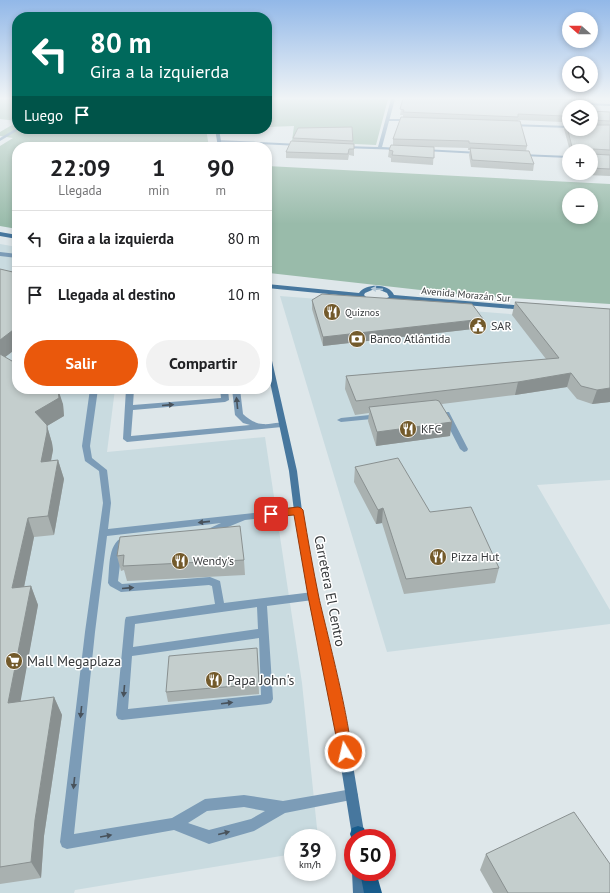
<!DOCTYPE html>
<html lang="es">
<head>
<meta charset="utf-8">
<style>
  body { margin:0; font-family:"PT Sans",sans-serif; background:#f2f2f2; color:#202124; height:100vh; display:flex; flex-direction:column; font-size:15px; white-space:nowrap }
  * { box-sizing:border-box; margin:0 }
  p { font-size:13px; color:#757577 }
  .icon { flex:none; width:22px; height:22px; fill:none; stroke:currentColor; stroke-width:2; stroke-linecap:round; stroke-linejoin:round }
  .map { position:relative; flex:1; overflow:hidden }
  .details { position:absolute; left:12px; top:142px; width:260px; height:252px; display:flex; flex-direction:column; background:#fff; border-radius:16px; box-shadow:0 2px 6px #0003 }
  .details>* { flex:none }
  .banner { position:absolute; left:12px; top:12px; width:260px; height:122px; border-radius:16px; box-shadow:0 2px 6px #0003; background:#00695c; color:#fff; overflow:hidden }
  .needle { width:26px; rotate:291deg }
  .fabs { position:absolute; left:562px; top:12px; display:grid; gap:8px }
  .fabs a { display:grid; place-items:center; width:36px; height:36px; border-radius:50%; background:#fff; box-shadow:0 2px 6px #0003; font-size:20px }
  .speed { position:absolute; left:284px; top:829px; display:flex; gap:8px; font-size:20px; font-weight:700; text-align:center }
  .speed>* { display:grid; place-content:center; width:52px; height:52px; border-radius:50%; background:#fff; box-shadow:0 2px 6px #0003; line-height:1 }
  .speed small { font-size:10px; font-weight:400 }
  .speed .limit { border:6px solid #d22; background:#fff; color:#111 }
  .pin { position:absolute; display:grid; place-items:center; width:34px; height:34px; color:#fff; margin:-17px; border-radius:8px; box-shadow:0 2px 6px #0006 }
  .me { position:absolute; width:44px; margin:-22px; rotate:351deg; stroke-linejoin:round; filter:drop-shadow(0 0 3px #0008) }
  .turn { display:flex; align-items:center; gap:14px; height:84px; padding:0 12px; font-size:18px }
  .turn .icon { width:52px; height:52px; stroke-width:2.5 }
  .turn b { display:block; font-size:28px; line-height:34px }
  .then { display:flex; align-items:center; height:38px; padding:0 12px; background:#0003; gap:8px; font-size:15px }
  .eta { display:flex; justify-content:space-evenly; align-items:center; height:68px; text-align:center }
  .eta b { font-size:24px; font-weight:700; line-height:28px }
  .action { display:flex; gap:8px; margin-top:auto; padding:8px 12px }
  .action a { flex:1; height:46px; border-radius:24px; background:#ea580c; color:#fff; font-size:16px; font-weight:700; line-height:46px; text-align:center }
  .action a+a { background:#f2f2f2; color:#202124 }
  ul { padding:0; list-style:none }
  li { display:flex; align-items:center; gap:12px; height:56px; padding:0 12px; border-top:1px solid #e0e0e0 }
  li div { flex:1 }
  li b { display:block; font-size:15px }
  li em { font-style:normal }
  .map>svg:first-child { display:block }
  .built { fill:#c9dbe0 }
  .green { fill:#9ba; fill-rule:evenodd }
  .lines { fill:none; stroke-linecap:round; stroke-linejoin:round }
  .lane { fill:#7c9cb7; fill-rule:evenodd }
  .street { fill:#7c9cb7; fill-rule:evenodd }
  .secondary { fill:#47779e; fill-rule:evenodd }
  .primary { fill:#185c8c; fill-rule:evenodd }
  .wall { fill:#a9b1b0 }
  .shaded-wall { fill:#899090 }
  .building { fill:#c4cecd; stroke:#899090 }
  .oneway { fill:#b5c9d8 }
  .oneway2 { fill:#48525b }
  .route { fill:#ea580c; stroke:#983908 }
  .labels { text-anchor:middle; stroke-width:3; stroke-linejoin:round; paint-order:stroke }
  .far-street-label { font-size:10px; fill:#373a3c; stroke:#fff }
  .far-poi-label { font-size:10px; fill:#373a3c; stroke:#fff; text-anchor:start }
  .poi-label { font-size:12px; fill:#373a3c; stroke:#fff; text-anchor:start }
  .near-street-label { font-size:14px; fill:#373a3c; stroke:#fff }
  .near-poi-label { font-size:14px; fill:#373a3c; stroke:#fff; text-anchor:start }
</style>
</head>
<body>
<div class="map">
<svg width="610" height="893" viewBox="0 0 610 893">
  <rect width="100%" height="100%" fill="#dee7ea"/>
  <path class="built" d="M0,244L17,247V389H115L107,452L265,437L302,683L318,838H293V854L75,890L74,893H0Z
    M280,296L610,322V480L537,485L610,610V624L387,652Z"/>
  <path class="green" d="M0,99H17V121L0,119Z
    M267,99H388L376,145L292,141L294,126L267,127Z
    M17,122V129H206L209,147H17V229L0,226V146L13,138L0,136V132Z
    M267,166L610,184V304L465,295L269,273L267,267ZM569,195H591V217H569Z"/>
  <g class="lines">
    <path class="lane" d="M565,102L610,104V106L564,104Z
      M388,119H410L412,120L410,121H387Z
      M510,124L569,126V128L509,126Z
      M0,252L17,254V258L0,256Z
      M90,389H98L90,446L92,458L107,470L111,503L108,529L298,508L301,509L302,511L301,513L298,514L245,520L211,534L208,533L206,531L208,529L221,523L107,536L95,632L74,834L172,818L205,799L244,795L283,801L352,789L356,791L358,795L356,799L285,813L254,831L209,844L174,830L67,849L62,847L60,842L85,632L103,503L99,471L85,461L82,446ZM244,807L265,811L251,819L209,830L188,823L207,811Z
      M126,389H134L133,405L221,398L220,389H228L229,400L225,402L133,410L131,436L250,425L243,423L235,415L232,389H240L243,414C248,419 256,424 263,424C271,425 280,420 286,425L282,427L127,442L123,439Z
      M443,412H449L468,449L467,451L464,452L460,449L442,414Z
      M379,414H382L383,416L382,418L341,422L337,420L341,418Z
      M126,536L129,537L131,539L122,548L118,581L122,584L210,577L220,581L224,603L313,592L317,593L318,596L317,599L313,600L267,606L273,699L271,703L267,704L122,720L118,719L116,715L125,620L126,617L215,604L212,586L209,585L121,592L110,586L108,583C110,567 107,541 126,536ZM257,607L258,629L133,647L135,624ZM259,638L261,695L128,709L132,656Z"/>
    <path class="street" d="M391,99H395L382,147L400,148L401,150L343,148L344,146L378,147Z
      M17,128L20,129L0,141V138Z
      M218,140L300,144L302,145L300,146L219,142Z
      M423,149L480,152L482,153L480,154L424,151Z
      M521,154L569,156V158L522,156H521Z"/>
    <path class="secondary" d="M215,129H219L222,147H218Z
      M0,232L17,235V239L0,236Z
      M267,284L359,293C366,283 389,283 394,295L525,306L528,308L525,310L393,299C383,306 367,307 359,297L267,288ZM372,290H380L387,293L389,297C381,302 371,303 364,295L365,293Z
      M267,350L270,352L297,471L302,511L318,596L346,723L365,838H353V842L334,723L308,596L294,511L289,471L267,368Z
      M353,870V872H366L367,893H353L352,872Z"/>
    <path class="primary" d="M358,826L364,828L367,838H353V843L350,834L352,828Z
      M360,872H376L382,893H364Z"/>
  </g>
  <path class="wall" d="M403,99H573L569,107V129L591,111L610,112V176L586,175L585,174L576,173H591V151H570L564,129L565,124H563L562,122L518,120L527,146L526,151L534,164L533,171L471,167L469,155L470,150H468V148L434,147L433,165L391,162V158L388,157L389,150L393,145V139L403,117V115H400Z
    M293,138L353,141L354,149V156L349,155L348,160L286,158V152L293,141Z
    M0,269L17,273V348L5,357L63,404L64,416L47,426L52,443L53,450L51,461L58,460L64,479L54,535L34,537L24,587L31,586L38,605L20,701L54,697L62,715L44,836L41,878L0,884Z
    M312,300L482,328L323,346L312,309Z
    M515,302L610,309V402L592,404L577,399L567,387L515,395L442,404L450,436L376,446L368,421L369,413L355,415L345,389L346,376L546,359L512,315Z
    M355,467L430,512L499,568L495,583L404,594L382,523L376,524L354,482Z
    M120,537L244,560L245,575L127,581L124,570L121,571L117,556Z
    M258,658L259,694L168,702L166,692Z
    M486,854L610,893H493L480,870Z"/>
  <path class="shaded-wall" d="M483,319L482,328L323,346V337Z
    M17,327V348L0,361V340Z
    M571,373L567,387L515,395L518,382Z
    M610,388V402L592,404L597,390Z
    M58,389L63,404L64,416L47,426L52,443L53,450L47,480L41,462L35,412Z
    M452,422L450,436L376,446L377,432Z
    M58,460L64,479L54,535L48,516Z
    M383,508L382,523L376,524L378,510Z
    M28,518L34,537L20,607L12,588Z
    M31,586L38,605L17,721L8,703Z
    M54,697L62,715L44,836L41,878L31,862L35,820Z"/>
  <path class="building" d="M403,99H543L575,100L577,107H569V119L564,118L563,116L518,114V117L403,112L404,110L400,109Z
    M591,111L610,112V121L592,120L591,123Z
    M401,117L520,121L527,146L469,143V141L393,139Z
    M566,123H569V129H591V123L592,125H610V150L593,149L591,154L610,155V169L591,168V151H573Z
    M352,127L353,141L293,138L298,128Z
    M291,141L354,144V149H349L348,154L286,152Z
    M391,145L434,147V158L392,155L393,151L389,150Z
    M470,148L529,151L534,164L472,160Z
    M0,269L17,273V327L0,340Z
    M322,294L472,304L483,319L323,337L312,300Z
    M515,302L610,309V388L597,390L581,386L571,373L518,382L356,401L346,376L559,358Z
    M0,354L17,364V389H58L59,398L35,412L47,425V432L41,462L58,460L48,516L28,518L12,588L31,586L8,703L54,697L35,820L31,862L0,867Z
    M436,400L439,401L452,422L377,432L369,407Z
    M398,458L430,512L471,507L499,568L406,579L383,508L378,510L355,467Z
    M240,526L244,560L123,566L124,555L117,556L120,537Z
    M257,648L259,684L166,692L169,656Z
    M574,812L610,864V893H508L486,854Z"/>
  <defs><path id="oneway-solid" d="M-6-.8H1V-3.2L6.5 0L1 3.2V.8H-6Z"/></defs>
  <use class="oneway" href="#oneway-solid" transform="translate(377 289) rotate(-176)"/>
  <g class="oneway2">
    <use href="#oneway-solid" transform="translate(237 403) rotate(-96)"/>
    <use href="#oneway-solid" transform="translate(168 405) rotate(-5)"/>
    <use href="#oneway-solid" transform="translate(204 522) rotate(174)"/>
    <use href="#oneway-solid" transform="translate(128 588) rotate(-5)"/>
    <use href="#oneway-solid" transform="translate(124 691) rotate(95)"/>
    <use href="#oneway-solid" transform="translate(227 703) rotate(-7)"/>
    <use href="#oneway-solid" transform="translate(81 712) rotate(96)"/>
    <use href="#oneway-solid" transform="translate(74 783) rotate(96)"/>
    <use href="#oneway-solid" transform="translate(224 833) rotate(-14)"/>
    <use href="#oneway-solid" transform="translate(106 836) rotate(-10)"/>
  </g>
  <linearGradient id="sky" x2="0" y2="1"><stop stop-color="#92b8e8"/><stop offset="0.44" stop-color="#f0f4f6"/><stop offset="1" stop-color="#f0f4f6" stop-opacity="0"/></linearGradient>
  <rect width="610" height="224" fill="url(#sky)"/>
  <path class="route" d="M298,507L301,508L303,510C308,540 313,569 319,598C324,621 356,743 350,756L345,758L340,756L308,596L294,515L271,517L268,516L266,514L268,511L271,510Z"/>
  <defs>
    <g id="restaurant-disc" transform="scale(0.9)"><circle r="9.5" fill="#735a2b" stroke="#fff"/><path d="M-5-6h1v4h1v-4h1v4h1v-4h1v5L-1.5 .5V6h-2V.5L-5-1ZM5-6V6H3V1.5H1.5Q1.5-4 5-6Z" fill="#fff"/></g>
    <g id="civic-disc" transform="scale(0.9)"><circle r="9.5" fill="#735a2b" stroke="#fff"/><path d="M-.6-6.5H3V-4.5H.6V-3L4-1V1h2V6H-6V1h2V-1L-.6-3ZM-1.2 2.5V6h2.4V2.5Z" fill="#fff"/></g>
    <g id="bank-disc" transform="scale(0.9)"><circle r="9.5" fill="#735a2b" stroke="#fff"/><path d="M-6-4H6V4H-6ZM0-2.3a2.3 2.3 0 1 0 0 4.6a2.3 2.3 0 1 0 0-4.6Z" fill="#fff"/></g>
    <g id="supermarket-disc" transform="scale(0.9)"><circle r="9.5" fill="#735a2b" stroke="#fff"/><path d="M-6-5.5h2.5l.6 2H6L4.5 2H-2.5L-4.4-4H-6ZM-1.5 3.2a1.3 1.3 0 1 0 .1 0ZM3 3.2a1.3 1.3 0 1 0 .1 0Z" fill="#fff"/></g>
  </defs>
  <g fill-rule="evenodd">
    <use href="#restaurant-disc" x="332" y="312"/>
    <use href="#civic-disc" x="478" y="326"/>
    <use href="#bank-disc" x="357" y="339"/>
    <use href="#restaurant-disc" x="408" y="429"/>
    <use href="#restaurant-disc" x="438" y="557"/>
    <use href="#restaurant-disc" x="180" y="561"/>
    <use href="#supermarket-disc" x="14" y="661"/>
    <use href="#restaurant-disc" x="214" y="680"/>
  </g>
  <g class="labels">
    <g class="far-street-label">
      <text transform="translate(466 294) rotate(5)" y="4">Avenida Morazán Sur</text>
    </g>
    <g class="far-poi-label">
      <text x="345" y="316">Quiznos</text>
    </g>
    <g class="poi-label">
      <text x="491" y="330">SAR</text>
      <text x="370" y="343">Banco Atlántida</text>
      <text x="421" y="433">KFC</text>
      <text x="451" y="561">Pizza Hut</text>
      <text x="193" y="565">Wendy's</text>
    </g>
    <g class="near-street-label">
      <text transform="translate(330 591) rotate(79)" y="5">Carretera El Centro</text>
    </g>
    <g class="near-poi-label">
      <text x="27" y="666">Mall Megaplaza</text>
      <text x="227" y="685">Papa John's</text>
    </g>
  </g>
</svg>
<div class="fabs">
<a><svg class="needle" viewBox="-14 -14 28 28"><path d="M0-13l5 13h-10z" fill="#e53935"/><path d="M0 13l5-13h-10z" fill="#757577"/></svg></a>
<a><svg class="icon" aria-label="search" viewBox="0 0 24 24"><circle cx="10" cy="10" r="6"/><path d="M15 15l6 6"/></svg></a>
<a><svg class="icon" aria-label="layers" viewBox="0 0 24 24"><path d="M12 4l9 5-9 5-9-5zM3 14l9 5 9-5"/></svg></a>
<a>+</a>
<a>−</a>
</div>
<div class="speed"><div>39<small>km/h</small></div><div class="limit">50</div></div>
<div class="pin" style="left:271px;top:514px;background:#d93025"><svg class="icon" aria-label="arrive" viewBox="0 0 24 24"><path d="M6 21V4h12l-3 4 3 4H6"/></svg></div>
<svg class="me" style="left:345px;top:752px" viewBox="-20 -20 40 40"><circle r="17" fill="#ea580c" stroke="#fff" stroke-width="3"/><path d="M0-11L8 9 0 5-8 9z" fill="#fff"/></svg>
<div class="banner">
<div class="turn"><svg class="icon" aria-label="left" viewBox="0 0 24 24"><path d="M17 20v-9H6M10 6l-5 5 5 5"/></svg><div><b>80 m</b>Gira a la izquierda</div></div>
<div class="then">Luego<svg class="icon" aria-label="arrive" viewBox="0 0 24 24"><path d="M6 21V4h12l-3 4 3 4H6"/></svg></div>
</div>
<section class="details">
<div class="eta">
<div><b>22:09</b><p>Llegada</p></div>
<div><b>1</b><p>min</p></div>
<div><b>90</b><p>m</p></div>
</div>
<ul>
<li><svg class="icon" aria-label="left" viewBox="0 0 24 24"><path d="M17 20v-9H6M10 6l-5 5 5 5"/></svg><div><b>Gira a la izquierda</b></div><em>80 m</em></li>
<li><svg class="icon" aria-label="arrive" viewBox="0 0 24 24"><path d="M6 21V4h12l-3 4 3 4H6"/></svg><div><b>Llegada al destino</b></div><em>10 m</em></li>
</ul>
<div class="action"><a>Salir</a><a>Compartir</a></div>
</section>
</div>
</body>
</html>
